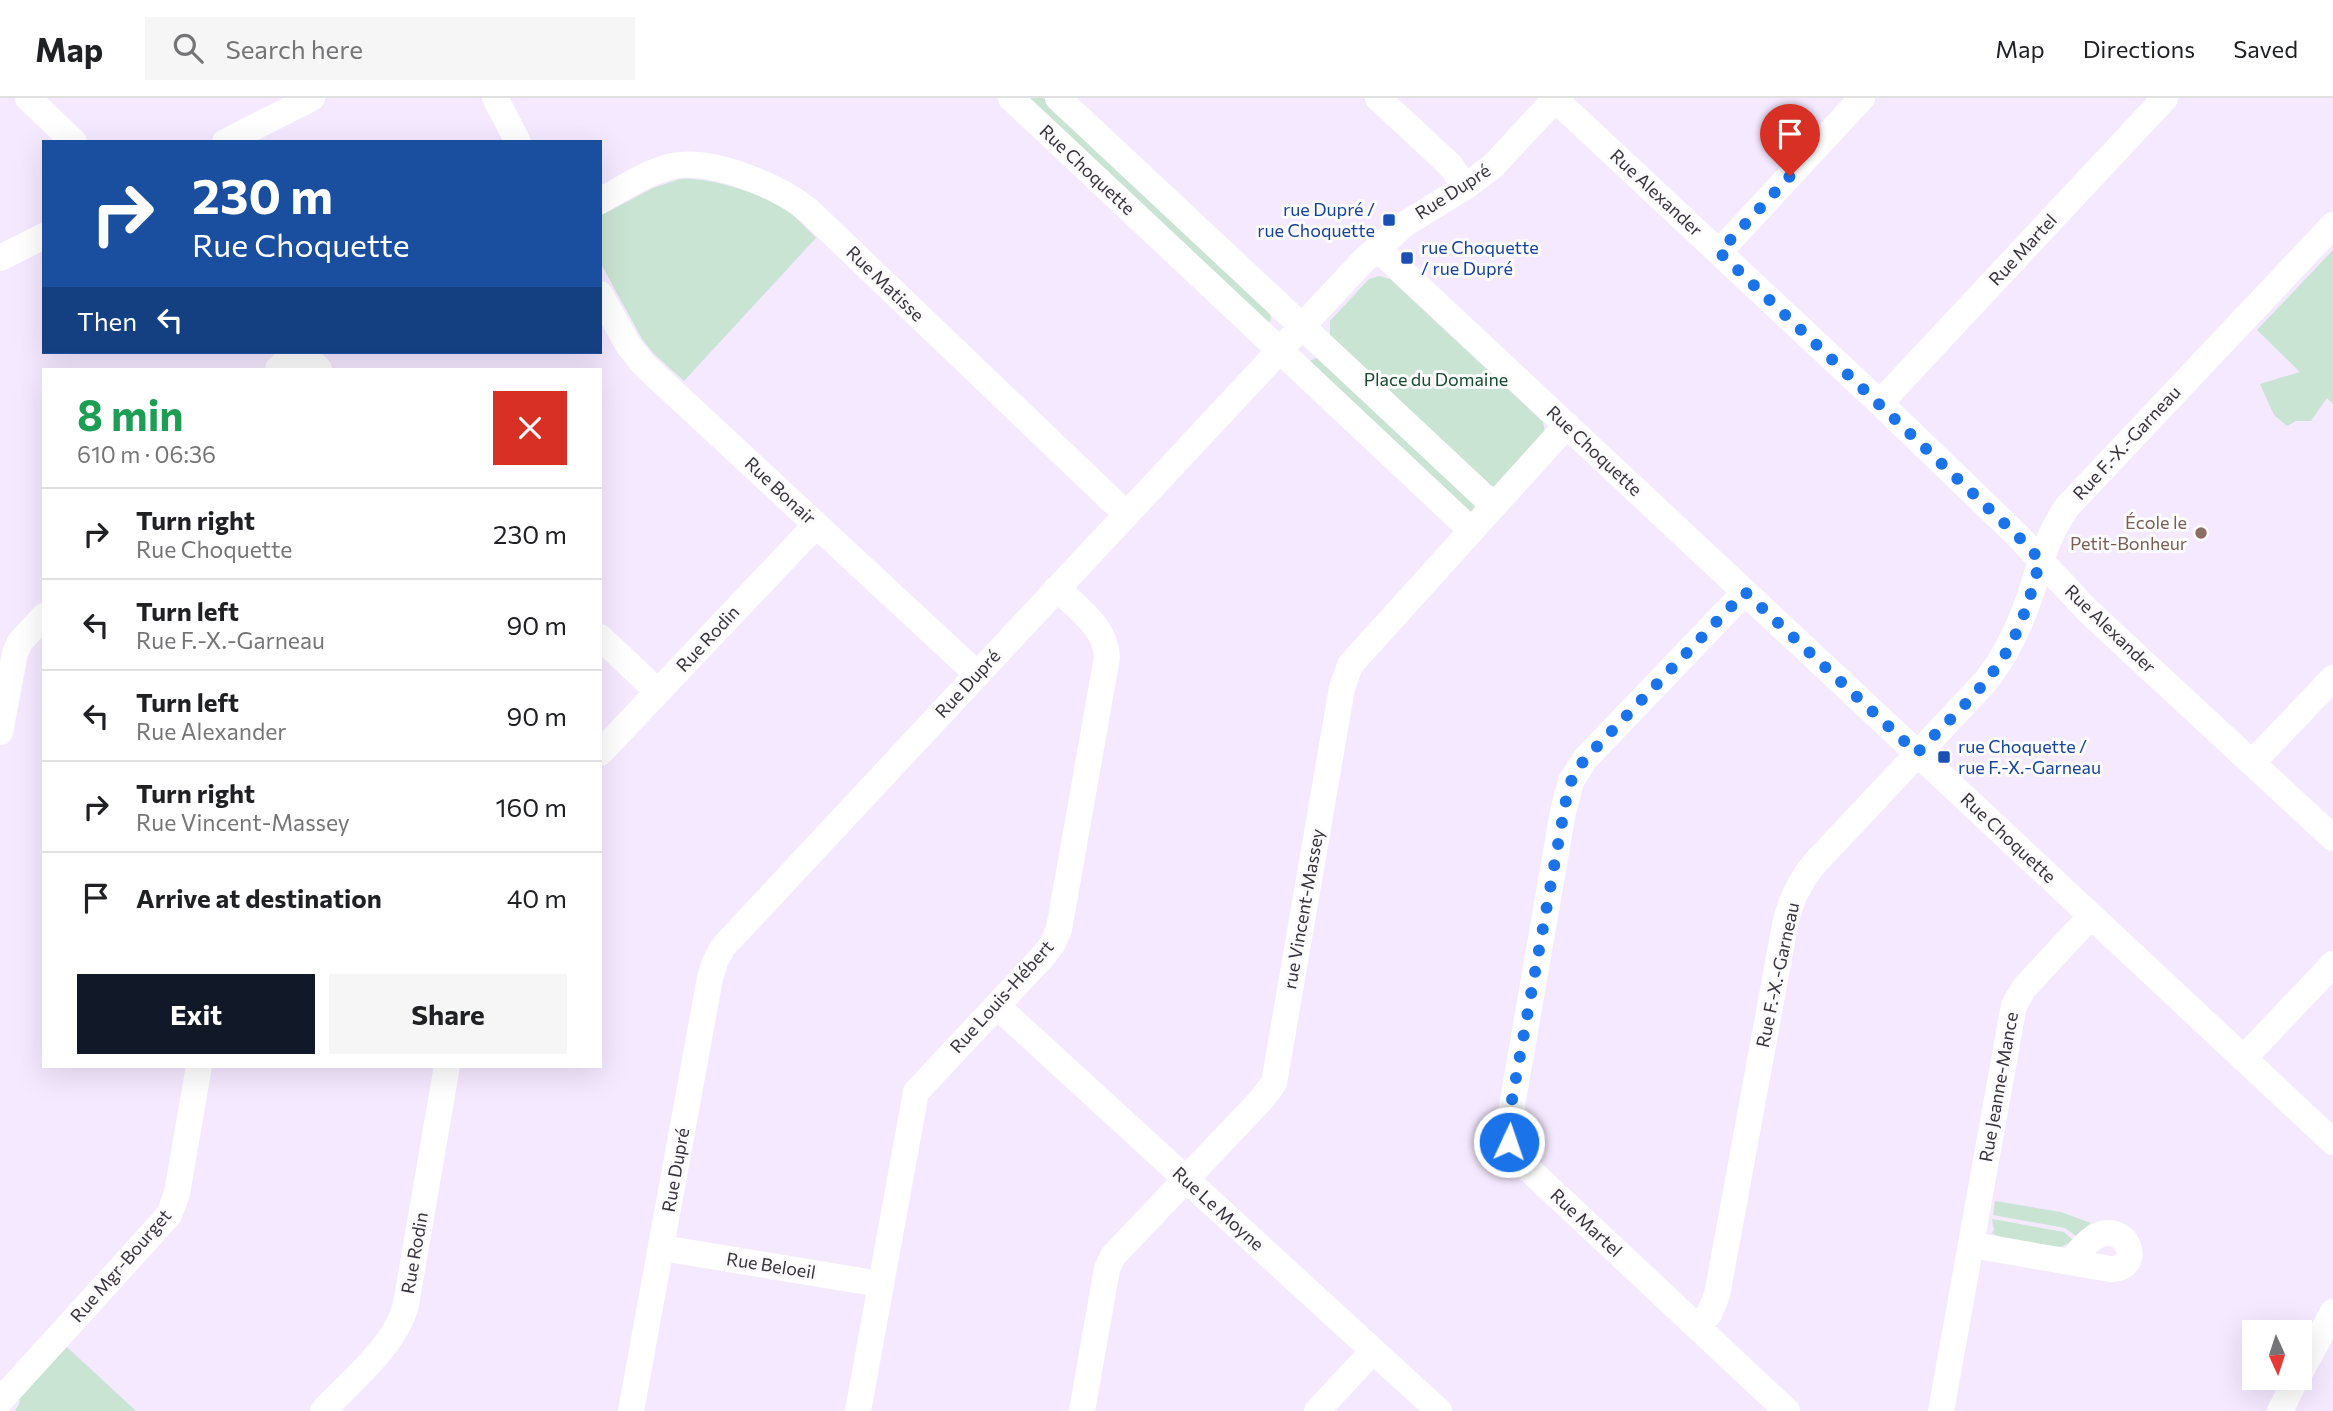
<!DOCTYPE html>
<html lang="en">
<head>
<meta charset="utf-8">
<style>
  body { margin:0; font-family:Commissioner,sans-serif; background:#f6f6f6; color:#202124; height:100vh; display:flex; flex-direction:column; font-size:26px; white-space:nowrap }
  * { box-sizing:border-box; margin:0 }
  p { font-size:23px; color:#757577 }
  .icon { flex:none; width:38px; height:38px; fill:none; stroke:currentColor; stroke-width:2; stroke-linecap:round; stroke-linejoin:round }
  .map { position:relative; flex:1; overflow:hidden }
  .sheet { position:absolute; left:42px; top:270px; width:560px; height:700px; display:flex; flex-direction:column; background:#fff; border-radius:0px; box-shadow:0 7px 28px #0002 }
  .sheet>* { flex:none }
  .guide { position:absolute; left:42px; top:42px; width:560px; height:214px; border-radius:0px; box-shadow:0 7px 28px #0002; background:#1a4fa0; color:#fff; overflow:hidden }
  .needle { width:46px; rotate:177deg }
  .tools { position:absolute; left:2242px; top:1222px; display:grid; gap:14px }
  .tools a { display:grid; place-items:center; width:70px; height:70px; border-radius:0px; background:#fff; box-shadow:0 7px 28px #0002; font-size:35px }
  .pin { position:absolute; display:grid; place-items:center; width:60px; height:60px; color:#fff; margin:-72px -30px; border-radius:50% 50% 50% 0; rotate:-45deg; box-shadow:0 0 7px #0007 }
  .pin .icon { rotate:45deg }
  .me { position:absolute; width:77px; margin:-38px; rotate:3deg; stroke-linejoin:round; filter:drop-shadow(0 0 5px #0008) }
  .turn { display:flex; align-items:center; gap:24px; height:147px; padding:0 35px; font-size:32px }
  .turn .icon { width:91px; height:91px; stroke-width:2.5 }
  .turn b { display:block; font-size:49px; line-height:60px }
  .then { display:flex; align-items:center; height:66px; padding:0 35px; background:#0003; gap:14px; font-size:26px }
  .round { display:grid; place-items:center; flex:none; width:74px; height:74px; border-radius:0px; background:#f6f6f6 }
  .head { display:flex; align-items:center; justify-content:space-between; height:119px; padding:0 35px }
  h1 { font-size:42px; font-weight:700; line-height:52px; color:#1e9e55 }
  .primary-button { display:flex; gap:14px; margin-top:auto; padding:14px 35px }
  .primary-button a { flex:1; height:80px; border-radius:0px; background:#111827; color:#fff; font-size:28px; font-weight:700; line-height:80px; text-align:center }
  .primary-button a+a { background:#f6f6f6; color:#202124 }
  ul { padding:0; list-style:none }
  li { display:flex; align-items:center; gap:21px; height:91px; padding:0 35px; border-top:2px solid #e0e0e0 }
  li div { flex:1 }
  li b { display:block; font-size:26px }
  li em { font-style:normal }
  header { display:flex; align-items:center; gap:42px; box-sizing:border-box; height:98px; padding:0 35px; background:#fff; border-bottom:2px solid #e0e0e0 }
  header strong { font-size:33px }
  nav { display:flex; gap:38px; margin-inline-start:auto; font-size:24px }
  .search { width:490px; height:63px; background:#f6f6f6; display:flex; align-items:center; gap:18px; box-sizing:border-box; padding:0 24px; border-radius:0px; color:#757577; font-size:26px }
  .map>svg:first-child { display:block }
  .green { fill:#cae4d3 }
  .lines { fill:none; stroke-linecap:round; stroke-linejoin:round }
  .minor { stroke:#fff; stroke-width:26 }
  .route { stroke:#1a73e8; stroke-width:12; stroke-dasharray:0 21.6 }
  .transit-dot { fill:#1a4fb4; stroke:#fbfbfb; stroke-width:2.5 }
  .education-dot { fill:#8d6e63; stroke:#fbfbfb; stroke-width:2.5 }
  .labels { text-anchor:middle; stroke-width:6; stroke-linejoin:round; paint-order:stroke }
  .street-label { font-size:18px; fill:#38323c; stroke:#fbfbfb }
  .transit-label { font-size:18px; fill:#164399; stroke:#fbfbfb; text-anchor:start }
  .park-label { font-size:18px; fill:#164a2f; stroke:#fbfbfb }
  .education-label { font-size:18px; fill:#785e54; stroke:#fbfbfb; text-anchor:end }
</style>
</head>
<body>
<header>
<strong>Map</strong>
<div class="search"><svg class="icon" aria-label="search" viewBox="0 0 24 24"><circle cx="10" cy="10" r="6"/><path d="M15 15l6 6"/></svg>Search here</div>
<nav><a>Map</a><a>Directions</a><a>Saved</a></nav>
</header>
<div class="map">
<svg width="2333" height="1313" viewBox="0 0 2333 1313">
  <rect width="100%" height="100%" fill="#f5e9ff"/>
  <path class="green" d="M1018,0H1044L1270,212L1271,222L1268,225Z
    M680,81C707,78 767,97 788,113C798,121 807,131 816,140L684,283L654,256L642,241L600,164V118L653,90Z
    M2333,152V306L2327,300L2311,323H2296L2287,328L2274,317L2260,286L2300,274L2257,232Z
    M1379,178L1390,181L1543,324L1545,334L1495,388H1491L1330,238V223L1369,181Z
    M1319,259L1475,406L1473,416L1309,263Z
    M1995,1103L2061,1114L2091,1125L2076,1138L2065,1130L1993,1117Z
    M1992,1121L2064,1134L2073,1142C2070,1144 2067,1146 2063,1148C2050,1152 2003,1142 1992,1135L1994,1132Z
    M67,1249L136,1313H15L20,1304L19,1300Z"/>
  <g class="lines">
    <path class="minor" d="M28,0L74,44
      M495,0L518,44
      M1011,0L1470,431
      M1058,0L1493,407
      M1378,0L1450,67L1465,89
      M1555,1L1880,305L2017,437L2088,513L2333,740
      M225,44L312,0
      M600,103C623,90 647,74 673,68C712,60 778,88 808,112L1126,416
      M1377,150L2333,1044
      M1719,154L1862,0
      M0,160L44,138
      M600,196L628,247L644,267L977,576
      M301,254L319,271
      M278,271L295,254
      M1880,305L2165,0
      M1745,494L1586,660L1571,683L1563,714L1508,1031L1509,1044L1519,1062L1787,1313
      M600,539L658,594
      M0,634L15,555L20,544L44,518
      M600,655L816,427
      M2252,665L2333,580
      M997,908L1439,1313
      M2244,960L2333,866
      M1972,1147L2110,1171C2146,1171 2127,1121 2095,1139C2085,1145 2078,1155 2071,1164
      M662,1150L880,1186
      M1697,1228L1709,1216L1717,1197L1785,827C1790,803 1799,784 1815,765L1985,584C2006,558 2019,530 2030,498C2041,465 2046,439 2067,409L2333,127
      M2300,1275L2333,1214
      M0,1303L169,1117L177,1095L199,968
      M323,1313C351,1283 397,1246 406,1206L447,968
      M631,1313L710,880L715,864L723,849L1364,162L1405,126L1465,89L1493,68L1556,0
      M858,1313L916,994L1045,856L1053,845L1059,831L1107,559C1106,529 1077,510 1057,490
      M1082,1313L1107,1171L1113,1158L1261,1002L1274,985L1342,590L1350,567L1567,327
      M1317,1313L1373,1253
      M1941,1313L2014,907L2024,890L2091,818
      M2280,1313L2297,1279"/>
  </g>
  <g class="lines">
    <path class="route" d="M1509,1044L1508,1024L1568,691L1575,674L1586,660L1745,494L1917,655C1950,620 1990,587 2012,544C2025,518 2033,490 2040,462L2025,445L1719,154L1790,78"/>
  </g>
  <g class="transit-dot">
    <rect x="1382" y="115" width="14" height="14" rx="3.5"/>
    <rect x="1400" y="153" width="14" height="14" rx="3.5"/>
    <rect x="1937" y="652" width="14" height="14" rx="3.5"/>
  </g>
  <circle class="education-dot" cx="2201" cy="435" r="7"/>
  <g class="labels">
    <g class="street-label">
      <text transform="translate(1087 72) rotate(43)" y="6">Rue Choquette</text>
      <text transform="translate(1453 94) rotate(-33)" y="6">Rue Dupré</text>
      <text transform="translate(1656 95) rotate(43)" y="6">Rue Alexander</text>
      <text transform="translate(2023 152) rotate(-47)" y="6">Rue Martel</text>
      <text transform="translate(885 186) rotate(44)" y="6">Rue Matisse</text>
      <text transform="translate(2127 345) rotate(-47)" y="6">Rue F.-X.-Garneau</text>
      <text transform="translate(1594 353) rotate(43)" y="6">Rue Choquette</text>
      <text transform="translate(780 393) rotate(43)" y="6">Rue Bonair</text>
      <text transform="translate(2110 531) rotate(44)" y="6">Rue Alexander</text>
      <text transform="translate(708 541) rotate(-47)" y="6">Rue Rodin</text>
      <text transform="translate(968 586) rotate(-47)" y="6">Rue Dupré</text>
      <text transform="translate(2008 740) rotate(43)" y="6">Rue Choquette</text>
      <text transform="translate(1304 811) rotate(-80)" y="6">rue Vincent-Massey</text>
      <text transform="translate(1778 877) rotate(-78)" y="6">Rue F.-X.-Garneau</text>
      <text transform="translate(1002 899) rotate(-48)" y="6">Rue Louis-Hébert</text>
      <text transform="translate(1999 989) rotate(-80)" y="6">Rue Jeanne-Mance</text>
      <text transform="translate(676 1072) rotate(-80)" y="6">Rue Dupré</text>
      <text transform="translate(1218 1111) rotate(42)" y="6">Rue Le Moyne</text>
      <text transform="translate(1586 1125) rotate(43)" y="6">Rue Martel</text>
      <text transform="translate(415 1155) rotate(-80)" y="6">Rue Rodin</text>
      <text transform="translate(121 1168) rotate(-49)" y="6">Rue Mgr-Bourget</text>
      <text transform="translate(771 1168) rotate(9)" y="6">Rue Beloeil</text>
    </g>
    <g class="transit-label">
      <text x="1375" y="118" text-anchor="end">rue Dupré /<tspan x="1375" dy="21">rue Choquette</tspan></text>
      <text x="1421" y="156">rue Choquette<tspan x="1421" dy="21">/ rue Dupré</tspan></text>
      <text x="1958" y="655">rue Choquette /<tspan x="1958" dy="21">rue F.-X.-Garneau</tspan></text>
    </g>
    <g class="park-label">
      <text x="1436" y="288">Place du Domaine</text>
    </g>
    <g class="education-label">
      <text x="2187" y="431">École le<tspan x="2187" dy="21">Petit-Bonheur</tspan></text>
    </g>
  </g>
</svg>
<div class="tools">
<a><svg class="needle" viewBox="-14 -14 28 28"><path d="M0-13l5 13h-10z" fill="#e53935"/><path d="M0 13l5-13h-10z" fill="#757577"/></svg></a>
</div>
<div class="pin" style="left:1790px;top:78px;background:#d93025"><svg class="icon" aria-label="arrive" viewBox="0 0 24 24"><path d="M6 21V4h12l-3 4 3 4H6"/></svg></div>
<svg class="me" style="left:1509px;top:1044px" viewBox="-20 -20 40 40"><circle r="17" fill="#1a73e8" stroke="#fff" stroke-width="3"/><path d="M0-11L8 9 0 5-8 9z" fill="#fff"/></svg>
<div class="guide">
<div class="turn"><svg class="icon" aria-label="right" viewBox="0 0 24 24"><path d="M7 20v-9h11M14 6l5 5-5 5"/></svg><div><b>230 m</b>Rue Choquette</div></div>
<div class="then">Then<svg class="icon" aria-label="left" viewBox="0 0 24 24"><path d="M17 20v-9H6M10 6l-5 5 5 5"/></svg></div>
</div>
<section class="sheet">
<div class="head"><div><h1>8 min</h1><p>610 m · 06:36</p></div><a class="round" style="background:#d93025;color:#fff"><svg class="icon" aria-label="close" viewBox="0 0 24 24"><path d="M6 6l12 12M18 6L6 18"/></svg></a></div>
<ul>
<li><svg class="icon" aria-label="right" viewBox="0 0 24 24"><path d="M7 20v-9h11M14 6l5 5-5 5"/></svg><div><b>Turn right</b><p>Rue Choquette</p></div><em>230 m</em></li>
<li><svg class="icon" aria-label="left" viewBox="0 0 24 24"><path d="M17 20v-9H6M10 6l-5 5 5 5"/></svg><div><b>Turn left</b><p>Rue F.-X.-Garneau</p></div><em>90 m</em></li>
<li><svg class="icon" aria-label="left" viewBox="0 0 24 24"><path d="M17 20v-9H6M10 6l-5 5 5 5"/></svg><div><b>Turn left</b><p>Rue Alexander</p></div><em>90 m</em></li>
<li><svg class="icon" aria-label="right" viewBox="0 0 24 24"><path d="M7 20v-9h11M14 6l5 5-5 5"/></svg><div><b>Turn right</b><p>Rue Vincent-Massey</p></div><em>160 m</em></li>
<li><svg class="icon" aria-label="arrive" viewBox="0 0 24 24"><path d="M6 21V4h12l-3 4 3 4H6"/></svg><div><b>Arrive at destination</b></div><em>40 m</em></li>
</ul>
<div class="primary-button"><a>Exit</a><a>Share</a></div>
</section>
</div>
</body>
</html>
